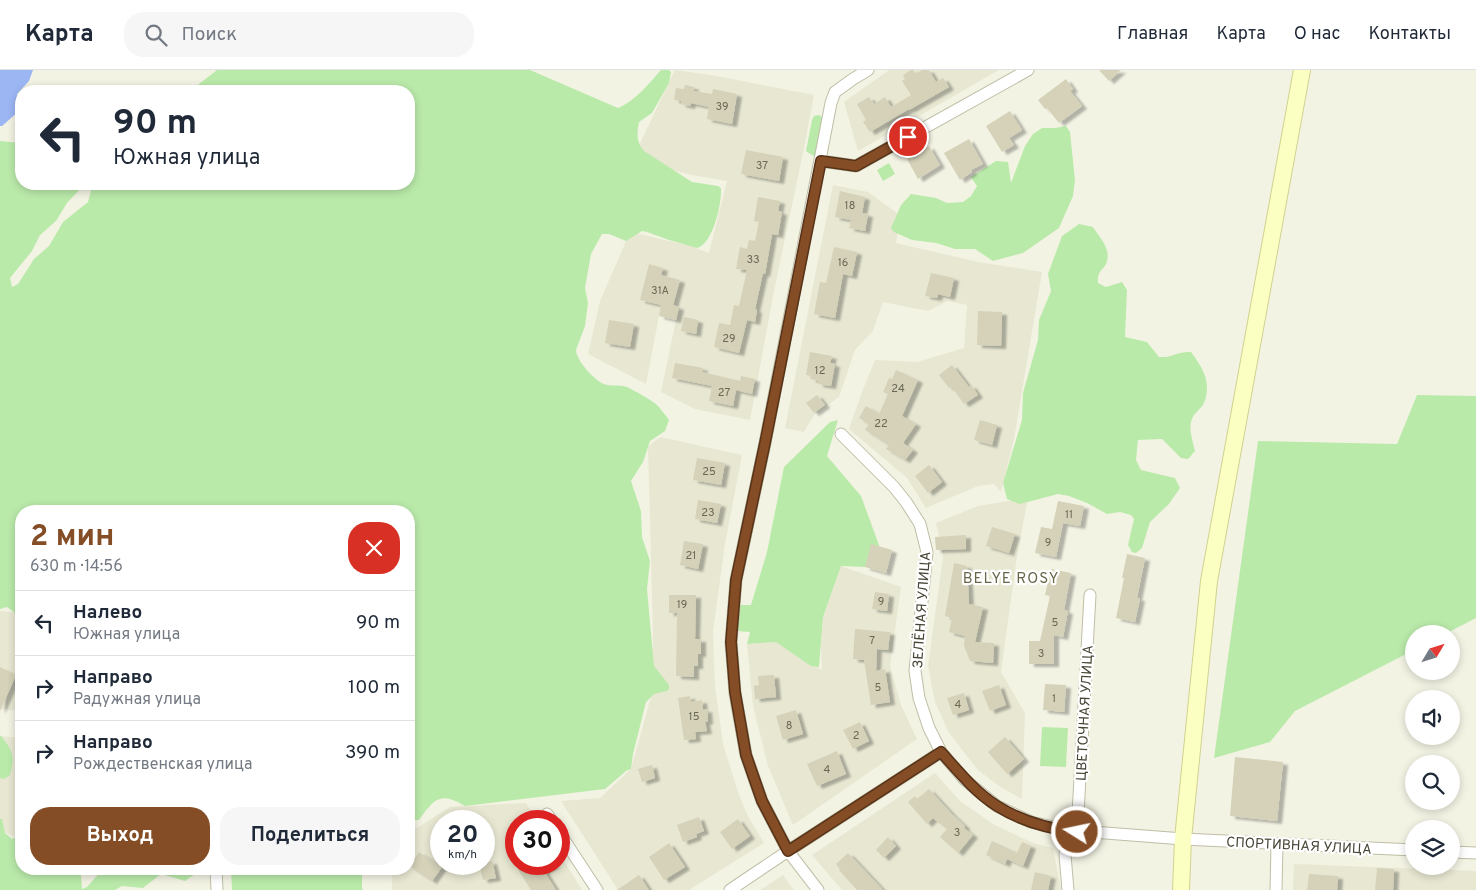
<!DOCTYPE html>
<html lang="ru">
<head>
<meta charset="utf-8">
<style>
  body { margin:0; font-family:Overpass,sans-serif; background:#f6f6f7; color:#1f2937; height:100vh; display:flex; flex-direction:column; font-size:19px; white-space:nowrap }
  * { box-sizing:border-box; margin:0 }
  p { font-size:16px; color:#747a83 }
  .icon { flex:none; width:28px; height:28px; fill:none; stroke:currentColor; stroke-width:2; stroke-linecap:round; stroke-linejoin:round }
  .map { position:relative; flex:1; overflow:hidden }
  .sheet { position:absolute; left:15px; top:435px; width:400px; height:370px; display:flex; flex-direction:column; background:#fff; border-radius:20px; box-shadow:0 2px 8px #0003 }
  .sheet>* { flex:none }
  .guide { position:absolute; left:15px; top:15px; width:400px; height:105px; border-radius:20px; box-shadow:0 2px 8px #0003; background:#fff; color:#1f2937; overflow:hidden }
  .needle { width:32px; rotate:52deg }
  .buttons { position:absolute; left:1405px; top:555px; display:grid; gap:10px }
  .buttons a { display:grid; place-items:center; width:55px; height:55px; border-radius:50%; background:#fff; box-shadow:0 2px 8px #0003; font-size:25px }
  .speed { position:absolute; left:430px; top:740px; display:flex; gap:10px; font-size:25px; font-weight:700; text-align:center }
  .speed>* { display:grid; place-content:center; width:65px; height:65px; border-radius:50%; background:#fff; box-shadow:0 2px 8px #0003; line-height:1 }
  .speed small { font-size:12px; font-weight:400 }
  .speed .limit { border:8px solid #d22; background:#fff; color:#111 }
  .pin { position:absolute; display:grid; place-items:center; width:42px; height:42px; color:#fff; margin:-21px; border:2px solid #fff; border-radius:50%; box-shadow:0 1px 5px #0007 }
  .me { position:absolute; width:55px; margin:-28px; rotate:280deg; stroke-linejoin:round; filter:drop-shadow(0 0 4px #0008) }
  .turn { display:flex; align-items:center; gap:18px; height:105px; padding:0 15px; font-size:22px }
  .turn .icon { width:65px; height:65px; stroke-width:2.5 }
  .turn b { display:block; font-size:35px; line-height:42px }
  .round { display:grid; place-items:center; flex:none; width:52px; height:52px; border-radius:20px; background:#f6f6f7 }
  .headline { display:flex; align-items:center; justify-content:space-between; height:85px; padding:0 15px }
  h1 { font-size:30px; font-weight:700; line-height:38px; color:#844d25 }
  .action { display:flex; gap:10px; margin-top:auto; padding:10px 15px }
  .action a { flex:1; height:58px; border-radius:20px; background:#844d25; color:#fff; font-size:20px; font-weight:700; line-height:58px; text-align:center }
  .action a+a { background:#f6f6f7; color:#1f2937 }
  ul { padding:0; list-style:none }
  li { display:flex; align-items:center; gap:15px; height:65px; padding:0 15px; border-top:1px solid #e0e1e3 }
  li div { flex:1 }
  li b { display:block; font-size:19px }
  li em { font-style:normal }
  header { display:flex; align-items:center; gap:30px; box-sizing:border-box; height:70px; padding:0 25px; background:#fff; border-bottom:1px solid #e0e1e3 }
  header strong { font-size:24px }
  nav { display:flex; gap:28px; margin-inline-start:auto; font-size:18px }
  .search { width:350px; height:45px; background:#f6f6f7; display:flex; align-items:center; gap:12px; box-sizing:border-box; padding:0 18px; border-radius:20px; color:#747a83; font-size:19px }
  .map>svg:first-child { display:block }
  .residential { fill:#e7e7d2; fill-rule:evenodd }
  .green { fill:#baeaaa }
  .water { fill:#9cb6f4 }
  .building { fill:#d5d2b9; filter:url(#shadow) }
  .lines { fill:none; stroke-linecap:round; stroke-linejoin:round }
  .minor-casing { stroke:#bfbea6; stroke-width:13 }
  .secondary-casing { stroke:#d1d28f; stroke-width:18 }
  .minor { stroke:#fff; stroke-width:11 }
  .secondary { stroke:#fcffc2; stroke-width:16 }
  .route-casing { stroke:#563218; stroke-width:12 }
  .route { stroke:#844d25; stroke-width:9 }
  .labels { text-anchor:middle; stroke-width:4.5; stroke-linejoin:round; paint-order:stroke }
  .number-label { font-size:11px; fill:#6a6855 }
  .street-label { font-size:14px; fill:#464434; stroke:#fff }
  .neighbourhood-label { font-size:15px; letter-spacing:1px; fill:#69664a; stroke:#fff }
</style>
</head>
<body>
<header>
<strong>Карта</strong>
<div class="search"><svg class="icon" aria-label="search" viewBox="0 0 24 24"><circle cx="10" cy="10" r="6"/><path d="M15 15l6 6"/></svg>Поиск</div>
<nav><a>Главная</a><a>Карта</a><a>О нас</a><a>Контакты</a></nav>
</header>
<div class="map">
<svg width="1476" height="820" viewBox="0 0 1476 820">
  <defs>
    <filter id="shadow"><feDropShadow dx="5" dy="3" stdDeviation="1" flood-color="#0004"/></filter>
  </defs>
  <rect width="100%" height="100%" fill="#f3f3e4"/>
  <path class="residential" d="M675,0L711,5L814,25L803,83L775,216L750,350L695,339L661,322L676,250L659,246L646,314L588,284L600,231L630,162L691,176L709,183L727,111L692,105L632,90Z
    M889,0H999L858,81L844,32Z
    M833,115L868,122L901,146L896,173L978,192L1042,202L1014,369L1001,422L994,414L978,416L926,438L907,408L849,359L862,322L875,290L917,292L964,278L967,235L948,231L928,241L883,232L873,261L855,280L839,327L814,345L804,362L785,358Z
    M660,367L742,385L725,474L713,561L715,616L723,674L739,725L748,746L764,773L689,820H618L561,731L600,728L631,699L652,623L653,561L648,377Z
    M1028,428L1017,486L1001,602L1025,643L1022,729L1002,718L978,700L949,663L935,632L928,596L943,487L936,453L978,436Z
    M841,496L901,517L890,596L901,635L917,669L793,755L768,696L753,636L747,574L776,572L822,600L821,578L823,547Z
    M0,541L21,543V641L0,639Z
    M0,666L21,668V769L0,761Z
    M935,703L960,731L993,754L1033,773L1053,778L1061,820H842L812,785Z
    M526,733L538,751H516V794H559V783L582,820H392V799H409V763L450,737ZM441,751H484V794H441Z
    M1294,794L1476,801V820H1293Z
    M783,805L794,820H760Z"/>
  <path class="green" d="M217,0H530L618,38C635,31 649,14 661,0H669L671,2L669,13L652,43L639,52C637,63 636,72 644,81L692,112L718,116L721,118C722,133 713,174 697,178L669,170L647,162L642,161L626,171L609,164H602L591,184L585,218L588,233L585,256L576,280C576,290 595,311 604,314C611,317 619,314 627,317C635,321 650,329 657,335C661,339 665,345 669,350L665,361L650,371L643,392L631,411L641,441L642,467L650,491L647,519L654,596L669,615V619L667,621L654,624L646,632L633,684L631,699L626,701L605,719L465,736C440,721 434,729 419,750H412L409,744V441H21V555L19,554L14,542L7,537L0,539V71L21,73V114H85L67,133L56,151L40,165L32,181L10,208L12,217L18,214L34,189L49,176L63,152L88,132L92,117L95,114H409V21H190Z
    M819,45L825,49L818,89L806,81L812,50L814,46Z
    M1066,56L1070,62L1075,110L1073,126L1059,158L1023,183L993,191L975,179H955L936,173L912,170L894,162L891,158L901,135L911,124L936,128L947,133L963,132L971,126L977,116L971,107L996,91L1008,92L1011,113L1025,76L1033,64L1042,58H1055Z
    M889,93L895,104L883,111L877,100Z
    M1079,154L1093,157C1099,167 1111,178 1107,191C1105,200 1097,199 1098,213L1106,217L1122,212L1127,220L1125,267L1147,272L1159,287C1173,288 1177,281 1191,282C1203,298 1212,313 1204,333C1201,339 1194,343 1192,349C1188,358 1193,372 1195,381L1188,389L1181,388L1162,369L1138,370L1136,390L1141,400L1175,408L1180,418L1169,434L1150,452L1142,478L1136,483L1132,482L1128,475L1134,449L1131,445L1120,442L1107,444L1087,433L1069,426L1058,424L1020,434L1007,429L1003,413L1022,350L1023,323L1038,270L1039,250L1051,221L1048,204L1062,166Z
    M1417,325L1476,326V548L1445,564H1414V580L1295,641L1270,672L1214,688L1258,371L1397,374Z
    M838,350L827,386L861,426L879,475L867,497L841,496L823,547L819,597L811,596L776,572L747,574L750,562L738,561V535H751L767,482L784,397L830,352Z
    M1042,657L1068,658L1066,697L1040,696Z
    M0,665C13,680 15,686 10,705L4,709L0,708Z
    M0,749H2L5,763L12,769L21,764V799H86L81,805L82,819L87,817L103,799H200L199,801L185,811L161,804L143,818L122,816L115,820H0Z
    M231,799H362V818L363,820H232Z"/>
  <path class="water" d="M0,0H33L29,11L17,24L19,41L2,56H0Z"/>
  <path class="building" d="M911,0H913L915,4L922,0H929L936,12L943,8L949,17L909,40V39L870,62L863,52L866,50L857,34L869,27L874,34L885,27L891,37L911,25L902,11L905,9L903,5Z
    M1099,0H1121L1109,11Z
    M1066,9L1073,19L1070,21L1082,36L1059,53L1047,38L1045,39L1038,30Z
    M685,15L694,17V21L712,24L713,19L737,24L732,54L707,49L709,37L691,33L690,36L681,34V31L674,30L676,18L684,19Z
    M1010,41L1022,60L1009,68L1014,75L1002,82L986,56Z
    M969,69L983,94L971,100L972,102L960,110L944,83Z
    M929,76L940,95L918,109L907,89Z
    M746,80L783,87L779,111L741,104Z
    M840,121L865,127L862,143L868,144L865,161L849,158L851,150L835,147Z
    M758,127L780,131L778,141L782,142L778,165L772,164L765,204L763,203L755,239L757,240L755,252L747,250L739,283L714,277L719,253L730,255L734,235L739,236L747,200L736,199L740,177L747,179L749,170L755,171L759,152L754,151Z
    M834,177L857,182L852,206L843,204L835,248L814,244L820,212L826,213Z
    M649,194L663,198L661,205L680,210L673,235L679,237L676,250L659,246L661,235L640,230Z
    M931,203L954,208L950,227L938,224L937,228L925,226Z
    M978,241L1002,242L1001,276L977,275Z
    M684,247L698,250L696,264L681,261Z
    M609,250L634,254L630,277L605,273Z
    M810,282L832,286L830,293L835,294L831,316L818,314L819,311L811,309V306L806,305Z
    M675,293L703,298L702,302L740,311L741,306L755,309L752,324L736,320L733,336L709,331L712,316L672,308Z
    M952,295L969,317L971,315L978,325L964,334L951,316L949,318L939,305Z
    M896,300L918,310L902,346L916,354L903,373L913,380L905,390L886,379L889,375L865,360L869,354L859,348L866,336L879,344L888,324L883,322L889,308L892,309Z
    M817,325L825,335L814,343L806,333Z
    M980,350L997,355L992,375L974,370Z
    M697,388L725,393L721,415L693,410Z
    M929,395L942,412L928,423L915,406Z
    M698,430L721,434L717,453L695,449Z
    M1058,431L1084,436L1080,456L1063,453L1056,487L1035,483L1041,457L1052,459Z
    M992,457L1015,464L1009,483L986,476Z
    M966,465V479L936,480L935,467Z
    M684,471L703,474L698,499L680,495Z
    M871,474L892,480L886,503L865,497Z
    M1127,484L1145,488L1137,528H1140L1135,552L1116,548L1124,508H1122Z
    M954,493L967,496L969,534L983,537L975,572L994,573L993,593L970,591L964,576L965,566L949,562L952,548L945,546Z
    M1051,499L1071,503L1064,540L1068,541L1063,567L1054,565V594H1029V571H1040L1050,526L1045,525Z
    M875,522L889,524L887,541L872,539Z
    M669,525H696L695,569H701V584H698V596H694V607L676,606L677,543H669Z
    M855,559L890,562L888,580L877,579L876,601L885,599L890,632L871,635L864,590L853,589Z
    M0,597L16,605L0,641Z
    M774,605L776,627L755,629L754,616L759,615L758,606Z
    M1045,614L1066,615L1064,642L1043,640Z
    M999,615L1006,635L990,641L982,621Z
    M964,623L969,640L953,645L947,628Z
    M690,626L691,632L702,630L703,640L707,639L708,651L705,652L707,661L695,662L696,669L684,670L678,628Z
    M796,640L803,664L783,670L776,646Z
    M860,652L869,671L853,679L843,660Z
    M1005,667L1024,689L1007,704L988,682Z
    M837,681L846,704L817,716L807,694Z
    M1235,687L1283,692L1277,751L1230,746Z
    M652,695L655,708L642,712L638,699Z
    M929,719L952,744L965,756L964,758L973,765L958,783L940,767L947,759L933,748L927,754L908,732L915,726L917,729Z
    M699,747L704,761L696,764L697,767L683,772L677,755Z
    M738,749L750,766L732,779L720,762Z
    M888,767L896,776L884,788L876,780Z
    M992,771L1017,783L1022,772L1031,776L1023,796L1007,789L1005,794L986,785Z
    M669,773L685,797L664,810L649,787Z
    M419,782L442,797L432,811L409,796Z
    M848,783L854,789L883,820H857L839,800L840,799L836,794Z
    M492,791L496,808L483,810L479,794Z
    M524,794H556L544,801L556,820H531L517,798Z
    M1377,798L1394,799L1393,820H1375Z
    M1035,802L1051,806L1048,820H1031Z
    M1309,804L1338,806L1337,820H1307Z
    M639,805L649,820H617Z"/>
  <g class="lines">
    <g class="minor-casing">
      <path id="minor" d="M821,91L856,96L1028,0
        M841,364L894,417L906,432L920,454L927,482L915,601L919,628L929,658L941,682L965,710L997,736L1031,752L1067,760L1183,769L1414,780
        M547,744L552,751
        M1067,760L1065,785L1068,820
        M559,762L597,820
        M1077,762L1090,525
        M1451,782L1476,783
        M216,799L217,820
        M730,820L788,781L941,682
        M818,820L788,781L762,731L746,685L735,623L731,572L736,510L765,373L831,33L835,22L853,9L868,0
        M1276,820L1277,775"/>
    </g>
    <g class="secondary-casing">
      <path id="secondary" d="M1181,820L1183,769L1209,511L1302,0"/>
    </g>
    <use href="#minor" class="minor"/>
    <use href="#secondary" class="secondary"/>
  </g>
  <g class="lines">
    <g class="route-casing">
      <path id="route" d="M908,67L856,96L821,91L765,373L736,510L731,572L735,622L746,685L762,731L788,781L941,682C958,701 975,722 997,736C1021,751 1049,759 1077,762"/>
    </g>
    <use href="#route" class="route"/>
  </g>
  <g class="labels">
    <g class="number-label">
      <text x="722" y="40">39</text>
      <text x="762" y="99">37</text>
      <text x="850" y="139">18</text>
      <text x="753" y="193">33</text>
      <text x="843" y="196">16</text>
      <text x="660" y="224">31А</text>
      <text x="729" y="272">29</text>
      <text x="820" y="304">12</text>
      <text x="898" y="322">24</text>
      <text x="724" y="326">27</text>
      <text x="881" y="357">22</text>
      <text x="709" y="405">25</text>
      <text x="708" y="446">23</text>
      <text x="1069" y="448">11</text>
      <text x="1048" y="476">9</text>
      <text x="691" y="489">21</text>
      <text x="881" y="535">9</text>
      <text x="682" y="538">19</text>
      <text x="1055" y="556">5</text>
      <text x="872" y="574">7</text>
      <text x="1041" y="587">3</text>
      <text x="878" y="621">5</text>
      <text x="1054" y="632">1</text>
      <text x="958" y="638">4</text>
      <text x="694" y="650">15</text>
      <text x="789" y="659">8</text>
      <text x="856" y="669">2</text>
      <text x="827" y="703">4</text>
      <text x="957" y="766">3</text>
    </g>
    <g class="street-label">
      <text transform="translate(921 540) rotate(-86)" y="5">ЗЕЛЁНАЯ УЛИЦА</text>
      <text transform="translate(1084 643) rotate(-87)" y="5">ЦВЕТОЧНАЯ УЛИЦА</text>
      <text transform="translate(1299 775) rotate(3)" y="5">СПОРТИВНАЯ УЛИЦА</text>
    </g>
    <g class="neighbourhood-label">
      <text x="1011" y="513">BELYE ROSY</text>
    </g>
  </g>
</svg>
<div class="buttons">
<a><svg class="needle" viewBox="-14 -14 28 28"><path d="M0-13l5 13h-10z" fill="#e53935"/><path d="M0 13l5-13h-10z" fill="#747a83"/></svg></a>
<a><svg class="icon" aria-label="sound" viewBox="0 0 24 24"><path d="M4 9h4l5-4v14l-5-4H4zM17 9q2 3 0 6"/></svg></a>
<a><svg class="icon" aria-label="search" viewBox="0 0 24 24"><circle cx="10" cy="10" r="6"/><path d="M15 15l6 6"/></svg></a>
<a><svg class="icon" aria-label="layers" viewBox="0 0 24 24"><path d="M12 4l9 5-9 5-9-5zM3 14l9 5 9-5"/></svg></a>
</div>
<div class="speed"><div>20<small>km/h</small></div><div class="limit">30</div></div>
<div class="pin" style="left:908px;top:67px;background:#d93025"><svg class="icon" aria-label="arrive" viewBox="0 0 24 24"><path d="M6 21V4h12l-3 4 3 4H6"/></svg></div>
<svg class="me" style="left:1077px;top:762px" viewBox="-20 -20 40 40"><circle r="17" fill="#844d25" stroke="#fff" stroke-width="3"/><path d="M0-11L8 9 0 5-8 9z" fill="#fff"/></svg>
<div class="guide">
<div class="turn"><svg class="icon" aria-label="left" viewBox="0 0 24 24"><path d="M17 20v-9H6M10 6l-5 5 5 5"/></svg><div><b>90 m</b>Южная улица</div></div>
</div>
<section class="sheet">
<div class="headline"><div><h1>2 мин</h1><p>630 m · 14:56</p></div><a class="round" style="background:#d93025;color:#fff"><svg class="icon" aria-label="close" viewBox="0 0 24 24"><path d="M6 6l12 12M18 6L6 18"/></svg></a></div>
<ul>
<li><svg class="icon" aria-label="left" viewBox="0 0 24 24"><path d="M17 20v-9H6M10 6l-5 5 5 5"/></svg><div><b>Налево</b><p>Южная улица</p></div><em>90 m</em></li>
<li><svg class="icon" aria-label="right" viewBox="0 0 24 24"><path d="M7 20v-9h11M14 6l5 5-5 5"/></svg><div><b>Направо</b><p>Радужная улица</p></div><em>100 m</em></li>
<li><svg class="icon" aria-label="right" viewBox="0 0 24 24"><path d="M7 20v-9h11M14 6l5 5-5 5"/></svg><div><b>Направо</b><p>Рождественская улица</p></div><em>390 m</em></li>
</ul>
<div class="action"><a>Выход</a><a>Поделиться</a></div>
</section>
</div>
</body>
</html>
